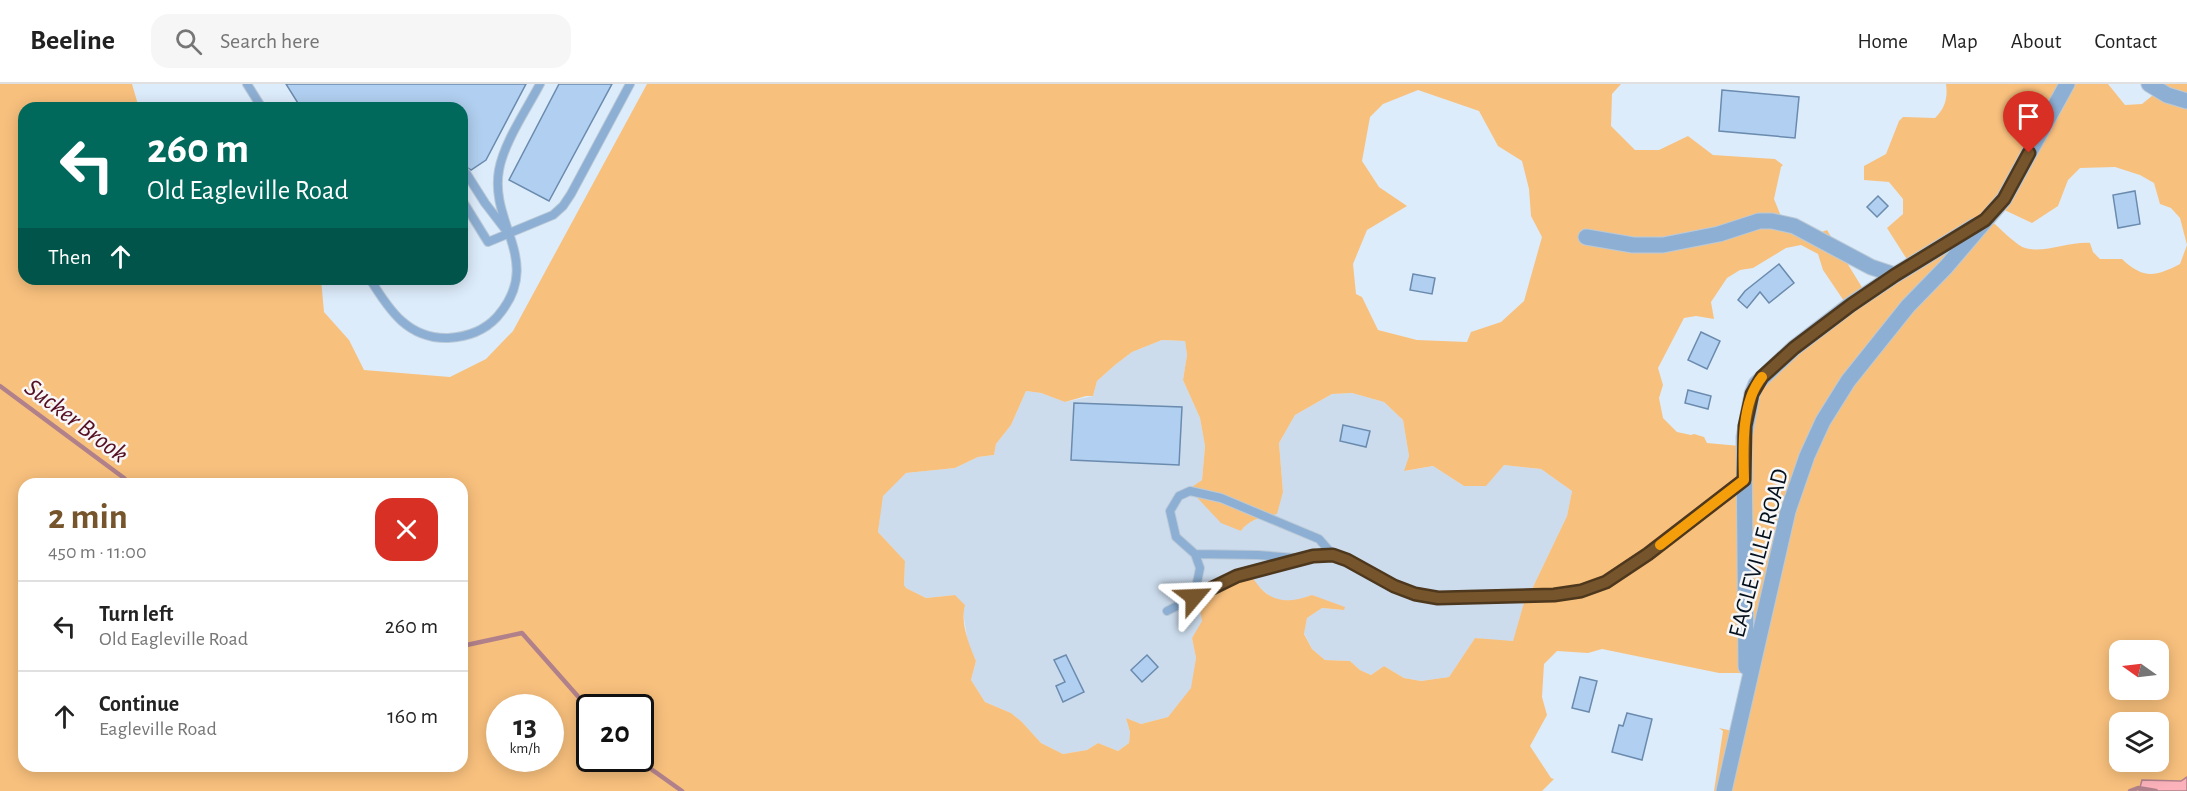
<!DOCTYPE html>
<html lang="en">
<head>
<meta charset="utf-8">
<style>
  body { margin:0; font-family:"Alegreya Sans",sans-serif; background:#f6f6f6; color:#222; height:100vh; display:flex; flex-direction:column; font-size:22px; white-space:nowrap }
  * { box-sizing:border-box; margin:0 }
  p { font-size:20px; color:#767676 }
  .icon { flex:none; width:33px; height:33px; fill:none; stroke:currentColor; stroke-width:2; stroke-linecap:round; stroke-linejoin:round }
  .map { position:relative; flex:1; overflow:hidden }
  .details { position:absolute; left:18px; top:394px; width:450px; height:294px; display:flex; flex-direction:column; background:#fff; border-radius:18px; box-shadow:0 3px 15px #0003 }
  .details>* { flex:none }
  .hud { position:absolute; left:18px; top:18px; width:450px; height:183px; border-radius:18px; box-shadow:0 3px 15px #0003; background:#00695c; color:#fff; overflow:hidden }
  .needle { width:39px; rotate:284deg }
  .tools { position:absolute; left:2109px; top:556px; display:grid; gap:12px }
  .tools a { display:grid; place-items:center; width:60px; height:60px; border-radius:12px; background:#fff; box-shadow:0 3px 15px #0003; font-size:30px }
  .speed { position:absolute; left:486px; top:610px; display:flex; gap:12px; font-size:30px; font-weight:700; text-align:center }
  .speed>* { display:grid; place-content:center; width:78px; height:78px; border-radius:50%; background:#fff; box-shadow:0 3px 15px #0003; line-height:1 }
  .speed small { font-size:15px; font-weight:400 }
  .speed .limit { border:3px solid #111; border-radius:9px; background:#fff; color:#111 }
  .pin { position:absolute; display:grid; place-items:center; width:51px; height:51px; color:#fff; margin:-62px -26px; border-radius:50% 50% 50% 0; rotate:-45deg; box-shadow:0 0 6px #0007 }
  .pin .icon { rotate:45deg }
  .me { position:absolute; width:66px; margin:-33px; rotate:64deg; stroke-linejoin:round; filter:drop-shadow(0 0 4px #0008) }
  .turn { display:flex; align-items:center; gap:21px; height:126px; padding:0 30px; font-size:27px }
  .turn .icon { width:78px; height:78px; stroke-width:2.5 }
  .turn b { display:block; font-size:42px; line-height:51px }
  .then { display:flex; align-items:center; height:57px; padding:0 30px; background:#0003; gap:12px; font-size:22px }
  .round { display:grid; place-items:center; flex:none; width:63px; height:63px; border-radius:18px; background:#f6f6f6 }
  .headline { display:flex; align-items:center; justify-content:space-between; height:102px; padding:0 30px }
  h1 { font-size:36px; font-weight:700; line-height:45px; color:#76552c }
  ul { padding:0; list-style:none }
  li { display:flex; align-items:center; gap:18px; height:90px; padding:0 30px; border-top:2px solid #e0e0e0 }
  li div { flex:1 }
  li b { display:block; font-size:22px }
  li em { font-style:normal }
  header { display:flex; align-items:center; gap:36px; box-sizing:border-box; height:84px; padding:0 30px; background:#fff; border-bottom:2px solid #e0e0e0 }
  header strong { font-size:28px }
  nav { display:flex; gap:33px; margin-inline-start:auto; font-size:21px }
  .search { width:420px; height:54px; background:#f6f6f6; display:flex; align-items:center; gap:15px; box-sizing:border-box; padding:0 21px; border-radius:18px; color:#767676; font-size:22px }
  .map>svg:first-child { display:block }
  .built { fill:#ccdced }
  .green { fill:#f8c07d; fill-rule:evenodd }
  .water { fill:#fbb2bb; stroke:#b1818b; stroke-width:1.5 }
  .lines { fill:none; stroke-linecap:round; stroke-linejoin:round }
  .stream { stroke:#b1818b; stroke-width:4.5 }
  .building { fill:#b1cff0; stroke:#6a8bae; stroke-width:1.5 }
  .lane-casing { stroke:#bac9d7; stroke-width:10 }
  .street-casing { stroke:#bac9d7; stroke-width:17 }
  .lane { stroke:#8dafd3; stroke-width:8 }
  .street { stroke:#8dafd3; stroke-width:15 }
  .route-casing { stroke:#4d371d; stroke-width:15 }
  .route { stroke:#76552c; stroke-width:10 }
  .slow { stroke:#f59e0b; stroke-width:10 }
  .labels { text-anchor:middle; stroke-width:5; stroke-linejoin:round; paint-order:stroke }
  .street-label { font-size:24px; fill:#04101c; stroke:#f7f7f7 }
  .water-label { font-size:26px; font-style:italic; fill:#560e21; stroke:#f7f7f7 }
</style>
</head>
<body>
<header>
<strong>Beeline</strong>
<div class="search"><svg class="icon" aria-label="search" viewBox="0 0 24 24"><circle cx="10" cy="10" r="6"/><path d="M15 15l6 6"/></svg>Search here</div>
<nav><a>Home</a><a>Map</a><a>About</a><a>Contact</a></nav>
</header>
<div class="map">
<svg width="2187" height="707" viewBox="0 0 2187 707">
  <rect width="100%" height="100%" fill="#ddecfb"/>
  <path class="built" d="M1162,256L1185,257L1187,271L1183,296L1200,334L1205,362L1202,396L1190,405L1241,447L1246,440L1259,434L1283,408L1279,359L1295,331L1332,310L1352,309L1384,318L1403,336L1409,372L1405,387L1433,382L1464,402L1504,381L1541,385L1572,407L1567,432L1532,505L1525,515L1513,558L1475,554L1449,593L1421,597L1404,594L1384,582L1371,591L1360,586L1350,577L1325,576L1312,565L1304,549L1307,534L1322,524L1344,526L1312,511L1298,516L1276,517L1247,493L1232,495L1192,554L1196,574L1192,604L1168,633L1141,640L1126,634L1130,648L1129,659L1118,667L1098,659L1087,666L1063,670L1041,659L1022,638L1011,629L985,618L971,596L976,577L968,559L963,528L955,511L926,514L906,504L904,501L905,477L878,448L882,412L906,389L955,384L978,373L994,371L996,360L1011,341L1026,307L1041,309L1065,318L1093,312L1097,297L1115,281L1132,268Z"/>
  <path class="green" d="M0,0H132L139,24H24V195H321L324,228L349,256L364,286L450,293L486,275L513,247L647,0H1621L1612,10L1611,42L1635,66H1659L1688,52L1713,71L1775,75L1783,81L1781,83L1774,115L1785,142L1805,154L1827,146L1863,205L1908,177L1887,144L1903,130V115L1889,98L1864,96V82L1886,70L1899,37L1903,33L1935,34C1945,24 1948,14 1946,0H2108L2125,21L2142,20L2158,7V0H2187V693L2181,697L2142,696L2139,707H1714L1723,647L1719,644L1733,647L1745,589H1719L1602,565L1588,569L1557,567L1544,580L1542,613L1547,631L1530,662L1551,694L1554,695L1542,707H0ZM1418,6L1479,27L1498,62L1522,77L1529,105L1531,132L1542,153L1524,217L1501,238L1471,248L1467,258L1417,256L1378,246L1362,213L1356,210L1353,180L1367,146L1407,122L1379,103L1362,77L1370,33L1383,20ZM2115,83L2140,91L2154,99L2160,120L2171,124L2180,134L2187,161L2180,180C2155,193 2143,195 2122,175H2100L2093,168L2090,159C2069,157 2036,173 2019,161C2008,153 1997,142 1987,132L1998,123L2032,139L2058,122L2068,96L2080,84ZM1801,161L1818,170L1823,186L1846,220L1757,296L1740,362L1707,359L1704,353L1694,350L1691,351L1677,348L1663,334L1659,314L1663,301L1658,284L1684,234L1696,232L1714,235L1711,218L1727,194L1740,186L1753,184L1786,164ZM1162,256L1185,257L1187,271L1183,296L1200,334L1205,362L1202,396L1189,405L1221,439L1241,447C1249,435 1262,433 1277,430L1283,408L1279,359L1295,331L1332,310L1352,309L1384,318L1403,336L1409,372L1404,387L1433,382L1464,402H1486L1504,381L1541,385L1572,407L1567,432L1532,505L1525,515L1513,557L1475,554L1449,593L1421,597L1404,594L1384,582L1371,591L1360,586L1350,577L1325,576L1312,565L1304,550L1307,534L1322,524L1344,526L1345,523L1312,511C1284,521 1267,518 1251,491L1247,493L1232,495L1198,514L1202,537L1192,554L1196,574L1191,604L1168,633L1141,640L1126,634L1130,648L1129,659L1118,667L1098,659L1087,666L1063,670L1041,659L1022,638L1011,629L985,618L971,596L976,577C969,560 960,539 965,521L955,511L926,514L906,504L904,501L905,477L878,448L883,412L906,389L955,384L978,373L994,371L996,360L1011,341L1026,307L1041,309L1065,318L1086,312H1093L1097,297L1115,281L1132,268ZM24,400H462V682H24ZM2120,567H2158V606H2120ZM500,624H550V675H500ZM590,624H640V675H590ZM2120,639H2158V678H2120Z"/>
  <path class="water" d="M2187,693V707H2139L2142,696L2181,697Z"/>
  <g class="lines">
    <path class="stream" d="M0,302L124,394L130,400
      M462,562L522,549L590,626
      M637,675L682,707
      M2130,707L2138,704L2156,707"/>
  </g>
  <path class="building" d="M286,0H526L486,76L471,86L466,83L462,85V24H301Z
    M559,0H612L549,117L509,96Z
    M1722,6L1799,13L1795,54L1719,47Z
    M2135,107L2140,140L2118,144L2113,111Z
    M1878,112L1888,122L1877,133L1867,123Z
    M1779,180L1794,199L1769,219L1760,208L1747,224L1738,216L1745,207Z
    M1413,190L1435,194L1432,210L1410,206Z
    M1701,248L1720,257L1707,285L1688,276Z
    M1688,306L1711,312L1708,325L1685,319Z
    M1074,319L1182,323L1179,381L1071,376Z
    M1343,341L1370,347L1366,363L1340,357Z
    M1066,571L1084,608L1063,618L1056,602L1065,598L1054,576Z
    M1147,571L1158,583L1142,598L1131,586Z
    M1580,593L1597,597L1589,628L1572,624Z
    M1627,629L1652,635L1642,676L1612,668L1619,641L1623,642Z"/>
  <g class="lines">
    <g class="lane-casing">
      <path id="lane" d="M247,0L262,24
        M466,89L485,119L505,145
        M462,116L488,158L553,131L563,122L571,110L630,0
        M370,195C389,226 408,255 448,254C467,253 485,246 497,233C545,178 489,141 499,86C504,58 527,25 540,0
        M1195,470L1258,471L1295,474
        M1194,513L1200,484L1195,470L1176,453L1170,427L1179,412L1190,407L1221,414L1319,455L1333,471
        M1167,527L1237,492L1313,473L1333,471L1347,476L1394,502L1415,510L1438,514L1554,511L1581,507L1606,498L1649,470L1743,397"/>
    </g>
    <g class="street-casing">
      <path id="street" d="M2149,0L2167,11L2187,17
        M1586,153L1633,161H1663L1719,150L1759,137H1772L1794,142L1871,183L1895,191
        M1746,583L1744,353L1752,310L1756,300L1794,264L1850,221L1895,191L1975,142
        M1724,707L1788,427L1807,372L1823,337L1848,297L1908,222L1946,183L2004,115L2067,0"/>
    </g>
    <use href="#lane" class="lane"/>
    <use href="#street" class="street"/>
  </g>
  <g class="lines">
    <g class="route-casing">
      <path id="route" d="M1194,513L1237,492L1313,472L1333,471L1347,476L1394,502L1415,510L1438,514L1554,511L1581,507L1606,498L1648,470L1744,396L1745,342L1752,310L1762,293L1794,264L1851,221L1895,191L1985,136L2004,115L2029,69"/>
    </g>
    <use href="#route" class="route"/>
    <path class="slow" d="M1660,461L1744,396C1743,365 1741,318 1762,293"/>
  </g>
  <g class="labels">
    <g class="street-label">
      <text transform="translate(1758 469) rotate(-75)" y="8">EAGLEVILLE ROAD</text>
    </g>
    <g class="water-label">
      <text transform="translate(77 336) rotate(37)" y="9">Sucker Brook</text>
    </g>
  </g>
</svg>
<div class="tools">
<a><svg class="needle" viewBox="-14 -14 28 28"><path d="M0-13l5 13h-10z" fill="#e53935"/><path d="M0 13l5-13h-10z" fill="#767676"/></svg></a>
<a><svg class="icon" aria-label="layers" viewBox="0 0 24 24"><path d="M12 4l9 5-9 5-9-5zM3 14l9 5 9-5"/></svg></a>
</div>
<div class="speed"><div>13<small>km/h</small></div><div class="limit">20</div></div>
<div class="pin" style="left:2029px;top:69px;background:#d93025"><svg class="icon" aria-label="arrive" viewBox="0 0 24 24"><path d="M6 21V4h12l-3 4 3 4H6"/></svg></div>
<svg class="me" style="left:1194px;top:513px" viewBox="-20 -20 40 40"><path d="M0-17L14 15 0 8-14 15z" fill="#76552c" stroke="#fff" stroke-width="4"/></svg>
<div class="hud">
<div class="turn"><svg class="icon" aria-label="left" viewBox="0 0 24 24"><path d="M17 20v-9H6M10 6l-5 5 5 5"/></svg><div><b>260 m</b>Old Eagleville Road</div></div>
<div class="then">Then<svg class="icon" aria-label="ahead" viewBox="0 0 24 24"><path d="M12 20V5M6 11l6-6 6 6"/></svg></div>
</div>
<section class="details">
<div class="headline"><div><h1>2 min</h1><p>450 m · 11:00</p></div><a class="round" style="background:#d93025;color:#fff"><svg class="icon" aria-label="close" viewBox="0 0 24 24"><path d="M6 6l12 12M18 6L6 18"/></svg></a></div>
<ul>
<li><svg class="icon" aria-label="left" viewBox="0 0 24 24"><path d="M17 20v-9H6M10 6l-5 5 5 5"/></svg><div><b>Turn left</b><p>Old Eagleville Road</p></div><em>260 m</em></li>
<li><svg class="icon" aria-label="ahead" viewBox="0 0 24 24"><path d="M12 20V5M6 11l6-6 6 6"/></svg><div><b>Continue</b><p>Eagleville Road</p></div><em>160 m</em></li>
</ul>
</section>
</div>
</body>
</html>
